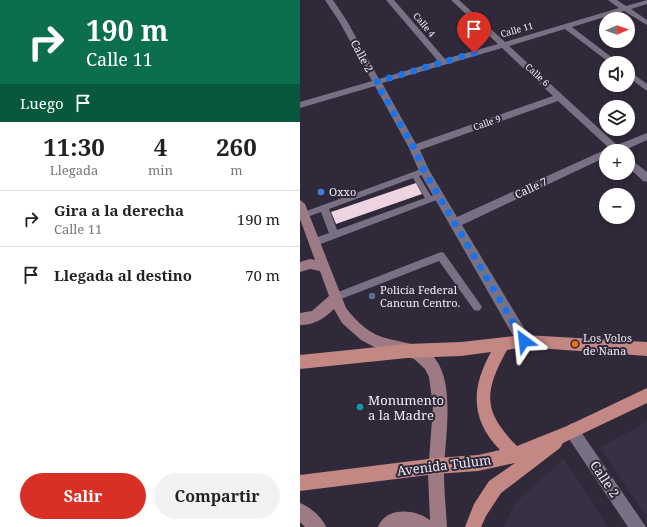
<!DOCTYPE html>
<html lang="es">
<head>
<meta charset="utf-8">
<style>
  body { margin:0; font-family:"Noto Serif",serif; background:#f2f2f2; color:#222; height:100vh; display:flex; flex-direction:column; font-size:15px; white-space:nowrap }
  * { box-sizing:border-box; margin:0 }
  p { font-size:13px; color:#767676 }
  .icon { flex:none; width:22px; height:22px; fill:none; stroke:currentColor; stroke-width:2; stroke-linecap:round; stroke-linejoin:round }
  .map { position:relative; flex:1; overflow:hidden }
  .details { display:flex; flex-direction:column; background:#fff; width:300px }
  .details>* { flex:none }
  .guide { background:#0b6e4f; color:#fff; overflow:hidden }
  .needle { width:26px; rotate:88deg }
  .tools { position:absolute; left:299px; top:12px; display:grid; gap:8px }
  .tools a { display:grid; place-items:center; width:36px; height:36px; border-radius:50%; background:#fff; box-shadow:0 2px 6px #0003; font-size:20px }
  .pin { position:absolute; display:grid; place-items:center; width:34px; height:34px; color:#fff; margin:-41px -17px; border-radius:50% 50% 50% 0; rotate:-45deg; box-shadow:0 0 4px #0007 }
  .pin .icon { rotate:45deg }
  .me { position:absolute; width:44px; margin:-22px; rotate:330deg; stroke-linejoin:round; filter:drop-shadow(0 0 3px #0008) }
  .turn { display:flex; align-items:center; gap:14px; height:84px; padding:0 20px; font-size:18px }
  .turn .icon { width:52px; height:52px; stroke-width:2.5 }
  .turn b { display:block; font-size:28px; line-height:34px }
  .then { display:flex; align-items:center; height:38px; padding:0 20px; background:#0003; gap:8px; font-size:15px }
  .eta { display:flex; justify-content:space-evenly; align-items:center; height:68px; text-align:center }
  .eta b { font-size:24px; font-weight:700; line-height:28px }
  .primary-button { display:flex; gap:8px; margin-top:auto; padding:8px 20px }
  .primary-button a { flex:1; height:46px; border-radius:24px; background:#d93025; color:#fff; font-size:16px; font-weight:700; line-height:46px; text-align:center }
  .primary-button a+a { background:#f2f2f2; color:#222 }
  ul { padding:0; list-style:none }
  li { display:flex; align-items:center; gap:12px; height:56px; padding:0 20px; border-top:1px solid #e0e0e0 }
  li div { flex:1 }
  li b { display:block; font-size:15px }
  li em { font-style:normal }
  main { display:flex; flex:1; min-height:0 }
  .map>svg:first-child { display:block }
  .built { fill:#3a3046 }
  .building { fill:#edd4e0 }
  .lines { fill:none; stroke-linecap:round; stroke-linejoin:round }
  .lane { fill:#797084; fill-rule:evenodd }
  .street { fill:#797084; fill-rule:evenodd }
  .secondary { fill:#9e7b84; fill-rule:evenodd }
  .primary { fill:#c38784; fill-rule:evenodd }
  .route { stroke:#1a73e8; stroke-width:7; stroke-dasharray:0 12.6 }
  .shop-dot { fill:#3f7fe0; stroke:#30293a; stroke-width:1.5 }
  .service-dot { fill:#5c6f8a; stroke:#30293a; stroke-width:1.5 }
  .food-dot { fill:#e8710a; stroke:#30293a; stroke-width:1.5 }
  .culture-dot { fill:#0f9aa8; stroke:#30293a; stroke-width:1.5 }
  .labels { text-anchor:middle; stroke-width:4; stroke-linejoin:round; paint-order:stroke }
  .far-street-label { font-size:9px; fill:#f0ecf7; stroke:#30293a }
  .street-label { font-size:11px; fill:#f0ecf7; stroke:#30293a }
  .poi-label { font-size:11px; fill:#f0ecf7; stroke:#30293a; text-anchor:start }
  .near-poi-label { font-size:13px; fill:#f0ecf7; stroke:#30293a; text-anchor:start }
  .near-street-label { font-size:13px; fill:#f0ecf7; stroke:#30293a }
</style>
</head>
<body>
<main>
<section class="details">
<div class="guide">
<div class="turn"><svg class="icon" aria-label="right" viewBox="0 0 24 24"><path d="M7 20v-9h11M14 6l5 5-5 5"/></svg><div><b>190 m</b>Calle 11</div></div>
<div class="then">Luego<svg class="icon" aria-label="arrive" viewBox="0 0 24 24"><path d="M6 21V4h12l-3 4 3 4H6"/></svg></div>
</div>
<div class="eta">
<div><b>11:30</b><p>Llegada</p></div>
<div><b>4</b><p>min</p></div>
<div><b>260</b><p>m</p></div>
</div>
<ul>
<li><svg class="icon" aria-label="right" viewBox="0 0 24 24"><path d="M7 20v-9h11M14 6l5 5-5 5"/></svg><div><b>Gira a la derecha</b><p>Calle 11</p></div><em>190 m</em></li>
<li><svg class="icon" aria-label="arrive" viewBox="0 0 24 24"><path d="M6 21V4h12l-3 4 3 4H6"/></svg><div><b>Llegada al destino</b></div><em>70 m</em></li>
</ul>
<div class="primary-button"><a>Salir</a><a>Compartir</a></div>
</section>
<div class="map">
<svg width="347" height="527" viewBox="0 0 347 527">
  <rect width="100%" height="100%" fill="#30293a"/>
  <path class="built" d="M347,422V518L300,448Z
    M264,459L308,527H204L214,504Z"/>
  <path class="building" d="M116,183L122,194L36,224L31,212Z"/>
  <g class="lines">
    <path class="lane" d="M124,168L128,171L127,173L119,176L131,196L139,193L142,194L143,196L142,198L18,245H12L11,242L12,239L29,233L21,212L4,218L1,217V213ZM113,178L125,198L37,230L29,209Z
      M141,252L144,253L180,304L182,307L180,310L177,311L174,310L139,261L36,301L33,300L31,297L33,294Z"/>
    <path class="street" d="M25,0H33L47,21L79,79L138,61L86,0H94L145,59L198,44L151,0H159L205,42L319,8L308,0H317L326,6L347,0V4L331,9L347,20V25L324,11L272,27L319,63H310L265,29L209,46L317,145L347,133V140L323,151H306V157L162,225L229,336L231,341L229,346L224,347L219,346L119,171L109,148L75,86L0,108V102L72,81L39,21ZM202,48L253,96L116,144L82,83ZM258,101L309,148L157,217L129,170L120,150Z
      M328,70L347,84V91L328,77Z
      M328,157L347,172V182L343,181L328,167Z
      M272,423L277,426L346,527H328L267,436L264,431L267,426Z"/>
    <path class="secondary" d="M0,200L5,204L46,308C57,322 70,335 89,339C101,342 113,343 124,349C160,369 144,440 144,472C144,491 146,509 147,527H78C86,506 115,509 130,520L128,474L133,406L129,377L125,369L114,359L80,350L61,340L42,323L34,309C24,319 14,325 0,325V313L12,311L29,296L20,271L10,269L0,272V262L10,259L15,260L0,219Z
      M0,503C10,507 22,517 26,527H5L0,522Z"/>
    <path class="primary" d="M224,335L347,342V356L224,347L207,350C184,392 182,411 217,446L267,426L347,388V403L263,443L260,448L201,493L186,516L181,527H165L174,504L189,481L215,463L178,471L136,474L0,491V475L136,458L178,455L200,450C170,419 171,388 191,352L161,356L107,358L0,369V355L107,344L161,342Z"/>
  </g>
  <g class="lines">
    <path class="route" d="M174,53L76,82L114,148L124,171L224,341"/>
  </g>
  <circle class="shop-dot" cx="21" cy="192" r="4"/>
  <circle class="service-dot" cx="72" cy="296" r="4"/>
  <circle class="food-dot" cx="275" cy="344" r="4"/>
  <circle class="culture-dot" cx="60" cy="407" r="4"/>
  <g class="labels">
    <g class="far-street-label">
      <text transform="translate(124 25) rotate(50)" y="3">Calle 4</text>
      <text transform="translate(217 30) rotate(-16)" y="3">Calle 11</text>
      <text transform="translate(237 75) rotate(43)" y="3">Calle 6</text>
      <text transform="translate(187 123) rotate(-19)" y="3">Calle 9</text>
    </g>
    <g class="street-label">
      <text transform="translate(62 56) rotate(62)" y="4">Calle 2</text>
      <text transform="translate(231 188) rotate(-25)" y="4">Calle 7</text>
    </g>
    <g class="poi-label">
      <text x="29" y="196">Oxxo</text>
      <text x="80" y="294">Policía Federal<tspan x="80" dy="13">Cancun Centro.</tspan></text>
      <text x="283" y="342">Los Volos<tspan x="283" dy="13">de Nana</tspan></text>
    </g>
    <g class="near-poi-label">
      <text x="68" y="405">Monumento<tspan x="68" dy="15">a la Madre</tspan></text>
    </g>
    <g class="near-street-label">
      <text transform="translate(144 465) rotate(-7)" y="5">Avenida Tulum</text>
      <text transform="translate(305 479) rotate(56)" y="5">Calle 2</text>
    </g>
  </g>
</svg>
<div class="tools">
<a><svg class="needle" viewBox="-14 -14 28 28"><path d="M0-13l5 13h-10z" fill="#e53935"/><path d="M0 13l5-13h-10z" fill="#767676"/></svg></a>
<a><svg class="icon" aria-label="sound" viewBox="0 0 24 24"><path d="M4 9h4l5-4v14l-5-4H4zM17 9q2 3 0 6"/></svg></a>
<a><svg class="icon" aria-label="layers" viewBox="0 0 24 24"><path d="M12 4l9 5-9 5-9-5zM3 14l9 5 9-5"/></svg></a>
<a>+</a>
<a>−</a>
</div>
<div class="pin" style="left:174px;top:53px;background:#d93025"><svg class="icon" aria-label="arrive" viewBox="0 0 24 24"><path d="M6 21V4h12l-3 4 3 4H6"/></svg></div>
<svg class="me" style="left:224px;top:341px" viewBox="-20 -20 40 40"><path d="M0-17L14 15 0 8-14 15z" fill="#1a73e8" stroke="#fff" stroke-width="4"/></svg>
</div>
</main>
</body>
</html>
